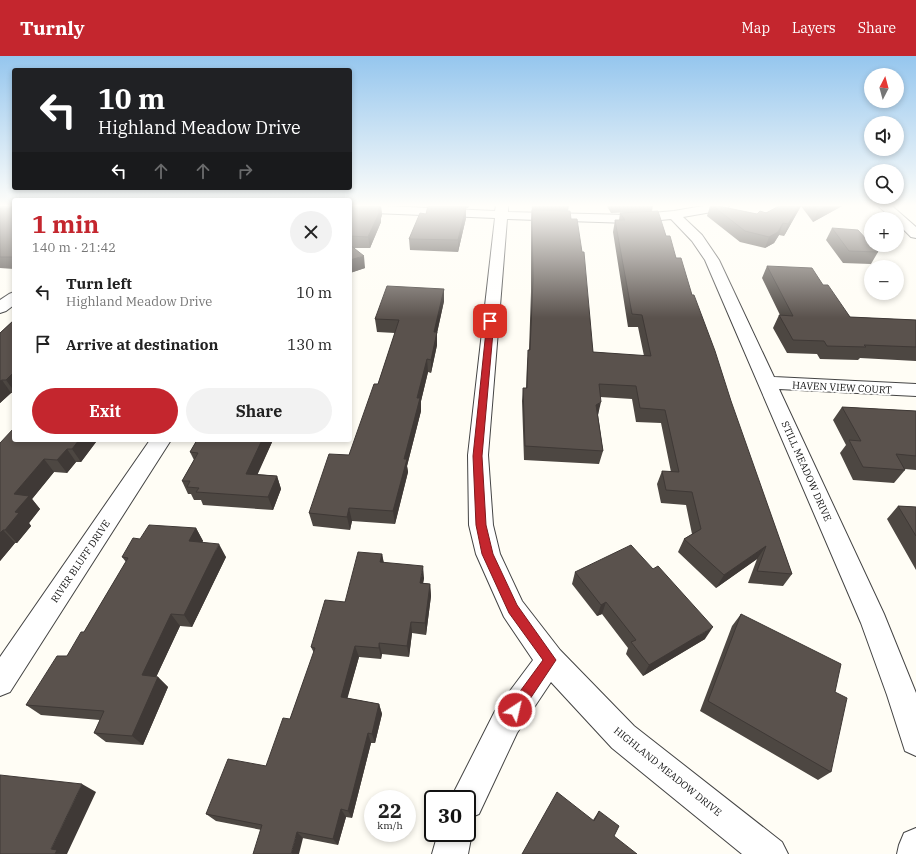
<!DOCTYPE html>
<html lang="en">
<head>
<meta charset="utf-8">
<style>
  body { margin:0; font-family:"IBM Plex Serif",serif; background:#f2f2f2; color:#222; height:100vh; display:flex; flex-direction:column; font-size:15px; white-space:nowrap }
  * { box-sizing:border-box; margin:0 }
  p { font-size:13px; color:#767676 }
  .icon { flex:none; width:22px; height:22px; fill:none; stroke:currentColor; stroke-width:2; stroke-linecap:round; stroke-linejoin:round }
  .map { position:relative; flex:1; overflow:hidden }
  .details { position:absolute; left:12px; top:142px; width:340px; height:244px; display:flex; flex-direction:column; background:#fff; border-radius:4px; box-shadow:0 2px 6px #0003 }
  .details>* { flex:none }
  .guide { position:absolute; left:12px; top:12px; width:340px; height:122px; border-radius:4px; box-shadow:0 2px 6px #0003; background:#202124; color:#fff; overflow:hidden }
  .needle { width:26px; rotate:6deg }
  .controls { position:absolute; left:864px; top:12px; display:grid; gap:8px }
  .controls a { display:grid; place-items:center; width:40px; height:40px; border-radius:50%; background:#fff; box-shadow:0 2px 6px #0003; font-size:20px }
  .speed { position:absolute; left:364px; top:734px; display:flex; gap:8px; font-size:20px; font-weight:700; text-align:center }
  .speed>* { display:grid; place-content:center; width:52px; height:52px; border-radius:50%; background:#fff; box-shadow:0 2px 6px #0003; line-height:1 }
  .speed small { font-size:10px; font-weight:400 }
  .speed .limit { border:2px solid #111; border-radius:6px; background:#fff; color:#111 }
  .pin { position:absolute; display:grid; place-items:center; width:34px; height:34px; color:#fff; margin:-17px; border-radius:8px; box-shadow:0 2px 6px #0006 }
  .me { position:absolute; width:44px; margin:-22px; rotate:35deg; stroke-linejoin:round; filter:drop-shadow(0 0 3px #0008) }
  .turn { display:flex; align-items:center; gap:14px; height:84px; padding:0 20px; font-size:18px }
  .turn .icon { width:52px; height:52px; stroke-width:2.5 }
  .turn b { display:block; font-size:28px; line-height:34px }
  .lanes { display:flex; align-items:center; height:38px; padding:0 20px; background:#0003; justify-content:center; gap:20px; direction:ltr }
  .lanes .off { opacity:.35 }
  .round { display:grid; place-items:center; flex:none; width:42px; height:42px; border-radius:21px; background:#f2f2f2 }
  .overview { display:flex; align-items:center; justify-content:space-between; height:68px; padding:0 20px }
  h1 { font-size:24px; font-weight:700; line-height:30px; color:#c4262e }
  .action { display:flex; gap:8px; margin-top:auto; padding:8px 20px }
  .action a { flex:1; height:46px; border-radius:24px; background:#c4262e; color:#fff; font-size:16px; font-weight:700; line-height:46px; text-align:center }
  .action a+a { background:#f2f2f2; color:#222 }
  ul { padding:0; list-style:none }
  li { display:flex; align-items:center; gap:12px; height:52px; padding:0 20px }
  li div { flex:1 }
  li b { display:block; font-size:15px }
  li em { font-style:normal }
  header { display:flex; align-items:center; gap:24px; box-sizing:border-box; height:56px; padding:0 20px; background:#c4262e; color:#fff }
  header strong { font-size:19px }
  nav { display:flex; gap:22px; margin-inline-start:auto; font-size:14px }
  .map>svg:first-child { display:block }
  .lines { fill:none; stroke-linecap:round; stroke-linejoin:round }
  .street-casing { stroke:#444; stroke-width:2 }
  .street { fill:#fff; fill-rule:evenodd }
  .wall { fill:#4d4742 }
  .shaded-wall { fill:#3f3936 }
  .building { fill:#5a524d; stroke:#3f3936 }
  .route { fill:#c4262e; stroke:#7f191e }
  .labels { text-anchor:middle; stroke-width:4; stroke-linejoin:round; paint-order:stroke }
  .street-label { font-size:10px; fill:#111; stroke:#fff }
</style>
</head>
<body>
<header>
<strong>Turnly</strong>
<nav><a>Map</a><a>Layers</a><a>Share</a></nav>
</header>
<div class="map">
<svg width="916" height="798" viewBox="0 0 916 798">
  <rect width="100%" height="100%" fill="#fffdf5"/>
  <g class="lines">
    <g class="street-casing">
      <path id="street" d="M350,150H386L495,155L496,150H508V156L629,159L674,155L703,150H729L727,153L723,154L683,161L702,179L719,204L774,321L916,328V340L779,333L884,558L916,637V700L905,695L887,639L861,567L705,204L692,185L671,163L629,167L507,163L488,399L493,469L500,498L522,545L560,594L634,670L782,786L788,798H742L612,692L551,626L517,677L479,758L467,763V743H452L455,734L495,655L533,604L504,561L476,498L469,469L468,399L495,162L350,156Z
        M878,150H892L916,171V182L911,181L897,167V163H893Z
        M14,236V249L6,255L0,257V244L9,238Z
        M150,384H171L10,636L0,640V601Z
        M467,765L472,777L468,798H432L438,777H467Z
        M916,772V798H897L899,789L904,777Z"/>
    </g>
    <use href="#street" class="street"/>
  </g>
  <path class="wall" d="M0,150H14V213L0,212Z
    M350,150H381L382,159L381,162V166L370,192H354L365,212L350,217Z
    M428,150H469L468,152H466V162L458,196L410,194L409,183L426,158Z
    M532,150H569L568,155L571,163L593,296L644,300L638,271H628L613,176L615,164H619L620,157L633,156L611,157L608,152L607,150H653L652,155L666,180L676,202L692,239L792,518L783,530L748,527L757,503L716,532L678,496L684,483L692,478L686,449L661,447L657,428L662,415L671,416L661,367L636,366L632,343L600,341L598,359L603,395L599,408L524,404L522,345L523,332H526L527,307L529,294L531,236V165Z
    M710,150H718L757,158L801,150L784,180L779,179L774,187L765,192L740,186L707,160Z
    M801,150H842L813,166Z
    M832,172L878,196L871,208L843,207L826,184Z
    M767,210L823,229L850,261L916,264V305L860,302L858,304L820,303L817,298L787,297L773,272L779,259H780L762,222Z
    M444,233V245L437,277V289L431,317L428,316L421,345V355L407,410L408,416L395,468L352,465L350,474L313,470L309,457L349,399L378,328L395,277L377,276L375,263Z
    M14,264V337H11L0,347V277Z
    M842,351L916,355V414L905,413V414L894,427L853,424L840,397L846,389L833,364Z
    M14,384H96H95L96,386L81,406H76L67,417L54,416L32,443L40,453L29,467L31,470L17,487H15L0,505V387Z
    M197,384H273L257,418L277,420L281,433L273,454L203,449L201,444H194L191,438H188L182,425L194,404L190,396Z
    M898,450L916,451V514L887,463Z
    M196,472L203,485L202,486L226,501L192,571L180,570L156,621H158L168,631L143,689L106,686L94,677L100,664L41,659L26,649L67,600L84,576L126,506L122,501L140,483Z
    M382,498L384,507L424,522L423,527L430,528L431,540L426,579L412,577L409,601L382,598L381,603L359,601L347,642L379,648L382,658L375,687H371L352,762L346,761L338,789L216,765L206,758L266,710L290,663L314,597L311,591L345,546Z
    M575,516L705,583L643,620L626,598L628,592L602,558L597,560L572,528Z
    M741,558L831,716L818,724L700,655L732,570Z
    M599,755L614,780L593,764Z"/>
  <path class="shaded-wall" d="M380,150H381L382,159L381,162V166L370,192L368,181Z
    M799,150H801L784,180L788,168Z
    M826,150H842L813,166L818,155Z
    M466,151V162L458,196V184Z
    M783,167L779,179L774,187L765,192L769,181Z
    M364,200L365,212L350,217V204Z
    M444,233V245L437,277V289L431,317V304L434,276Z
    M427,303L428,316L421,345V355L407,410L408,416L395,468L393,455L417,342Z
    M14,316V335L6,324Z
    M2,324L11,337L0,347V325Z
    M601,346L598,359L596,349Z
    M79,384H96H95L96,386L81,406L72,393Z
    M262,384H273L252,431L246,418Z
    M67,393L76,406L67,417L57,404Z
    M44,403L54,416L32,443L40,453L29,467L31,470L17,487L5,474L15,456L14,438Z
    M277,420L281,433L273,454L268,441Z
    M349,452L352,465L350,474L347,461Z
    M196,472L203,485L196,498L189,485Z
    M3,474L15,487L0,505V477Z
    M219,488L226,501L192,571L184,559Z
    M766,490L757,503L716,532L724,519Z
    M382,498L384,510L380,506Z
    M423,510L424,522L421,539L420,527Z
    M430,528L431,540L426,579L425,567Z
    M606,546L602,558L597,560L601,549Z
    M171,558L180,570L152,630L142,619Z
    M411,566L412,577L409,601L407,590Z
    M713,571L705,583L643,620L649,609Z
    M379,587L382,598L381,603L379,592Z
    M355,590L359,601L345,651L341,641Z
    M158,621L168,631L143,689L132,680Z
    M379,648L382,658L375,687L372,678Z
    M368,677L371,687L352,762L348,755Z
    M82,728L96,736L67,798H55L51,793Z
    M341,753L346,761L338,789L333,783Z
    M297,776L303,782L299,798H291Z"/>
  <path class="building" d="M0,150H14V201H0Z
    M350,150H380L378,155H380L368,181L350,180Z
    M428,150L466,151L458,184L409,183L420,157L426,158Z
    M713,150H718L757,158L760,155L766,157L779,150H799L788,168L783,167L778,176L769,181L745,175Z
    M814,150H826L818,155Z
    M532,154L570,155L571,163H577L582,196H584L593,296L651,300L642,259L632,258L615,164H625L620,157L658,155L666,180H670L676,202H681L692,239H694L715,295L731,345L792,518L757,515L766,490L724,519L684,483L701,473L692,436L666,434L662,415L679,416L665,354L640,352L636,330L599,328L601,346L596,349L603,395L525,390L523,332H527L528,294H530L533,224Z
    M832,172L858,174L878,196L849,195Z
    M350,189L364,200L350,204Z
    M767,210L812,212L823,229H828L850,261L916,264V291L864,289L866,291L827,290L824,285L793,284L779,259L793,260Z
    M387,230L444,233L434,276H437L431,304L427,303L417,342H420L404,403H407L393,455L349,452L347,461L309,457L329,398L349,399L374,328H378L399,264L375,263Z
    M14,264V316L6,324H2L0,325V277Z
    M842,351L916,355V400L896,398L905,414L863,411L849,384L861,385Z
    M14,372V384H79L72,393H67L57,404L44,403L14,438L29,440L15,456L19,457L5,474H3L0,477V387Z
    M197,384H262L246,418L277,420L268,441L196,436L199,432L187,431L190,425H182L198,397L190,396Z
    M898,450L916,451V480Z
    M149,469L196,472L189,485L219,488L184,559L171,558L142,619L158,621L132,680L94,677L104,655L26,649L57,600H67L81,576H84L128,502L122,501L133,482L140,483Z
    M631,489L653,513L658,510L713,571L649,609L631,586L636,584L606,546L601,549L575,516Z
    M358,496L382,498L380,506L423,510L420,527L430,528L425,567L411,566L407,590L379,587V592L355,590L341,641L379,648L372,678L368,677L348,755L341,753L333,783L297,776L291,798H253L262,769L206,758L228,703L266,710L283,662L290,663L315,592L311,591L325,544L345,546Z
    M741,558L841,608L835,636L847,642L831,716L708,645Z
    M0,719L82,728L51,793L57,794L55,798H0Z
    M557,736L594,765L599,755L619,770L614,780L637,798H522Z"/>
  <linearGradient id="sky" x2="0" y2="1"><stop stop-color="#95c6ee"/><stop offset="0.57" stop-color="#fffefa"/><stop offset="1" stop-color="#fffefa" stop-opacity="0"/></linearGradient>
  <rect width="916" height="262" fill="url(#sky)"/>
  <path class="route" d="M490,263L494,265L482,400L486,469L493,498L517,549L556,604L520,658L515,660L510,658L508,654L510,649L543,604L509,557L482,498L476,469L473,400L487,265Z"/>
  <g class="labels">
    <g class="street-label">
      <text transform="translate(842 331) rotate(3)" y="4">HAVEN VIEW COURT</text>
      <text transform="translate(807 415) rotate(66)" y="4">STILL MEADOW DRIVE</text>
      <text transform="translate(80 505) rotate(-56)" y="4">RIVER BLUFF DRIVE</text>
      <text transform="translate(668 715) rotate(39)" y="4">HIGHLAND MEADOW DRIVE</text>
    </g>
  </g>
</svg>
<div class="controls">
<a><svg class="needle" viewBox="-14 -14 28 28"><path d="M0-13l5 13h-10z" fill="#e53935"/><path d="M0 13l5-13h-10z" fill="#767676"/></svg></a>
<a><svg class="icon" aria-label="sound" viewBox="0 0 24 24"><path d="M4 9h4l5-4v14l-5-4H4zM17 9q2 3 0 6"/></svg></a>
<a><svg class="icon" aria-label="search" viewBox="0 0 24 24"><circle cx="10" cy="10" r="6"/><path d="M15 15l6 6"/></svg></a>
<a>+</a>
<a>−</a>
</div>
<div class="speed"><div>22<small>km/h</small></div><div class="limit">30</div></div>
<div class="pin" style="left:490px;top:265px;background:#d93025"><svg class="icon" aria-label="arrive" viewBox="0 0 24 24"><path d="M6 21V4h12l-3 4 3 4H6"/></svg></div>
<svg class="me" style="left:515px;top:654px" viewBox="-20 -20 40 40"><circle r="17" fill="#c4262e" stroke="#fff" stroke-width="3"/><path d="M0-11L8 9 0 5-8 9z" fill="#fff"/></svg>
<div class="guide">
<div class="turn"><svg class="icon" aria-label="left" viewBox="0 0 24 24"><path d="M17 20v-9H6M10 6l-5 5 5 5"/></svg><div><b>10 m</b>Highland Meadow Drive</div></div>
<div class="lanes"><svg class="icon" aria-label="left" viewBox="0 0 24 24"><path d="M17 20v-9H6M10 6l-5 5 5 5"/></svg><svg class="icon off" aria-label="ahead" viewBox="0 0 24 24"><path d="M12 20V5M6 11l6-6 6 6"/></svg><svg class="icon off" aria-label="ahead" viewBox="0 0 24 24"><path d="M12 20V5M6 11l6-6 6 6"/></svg><svg class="icon off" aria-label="right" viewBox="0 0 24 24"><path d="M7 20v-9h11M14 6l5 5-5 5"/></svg></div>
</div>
<section class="details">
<div class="overview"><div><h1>1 min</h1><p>140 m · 21:42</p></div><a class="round"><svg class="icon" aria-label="close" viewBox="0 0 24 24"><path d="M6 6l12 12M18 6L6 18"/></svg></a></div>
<ul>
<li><svg class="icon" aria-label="left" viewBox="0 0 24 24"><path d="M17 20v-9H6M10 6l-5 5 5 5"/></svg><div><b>Turn left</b><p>Highland Meadow Drive</p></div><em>10 m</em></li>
<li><svg class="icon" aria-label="arrive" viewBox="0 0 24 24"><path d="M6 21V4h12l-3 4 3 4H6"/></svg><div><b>Arrive at destination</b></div><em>130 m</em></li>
</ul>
<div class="action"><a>Exit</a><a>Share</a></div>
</section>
</div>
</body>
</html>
